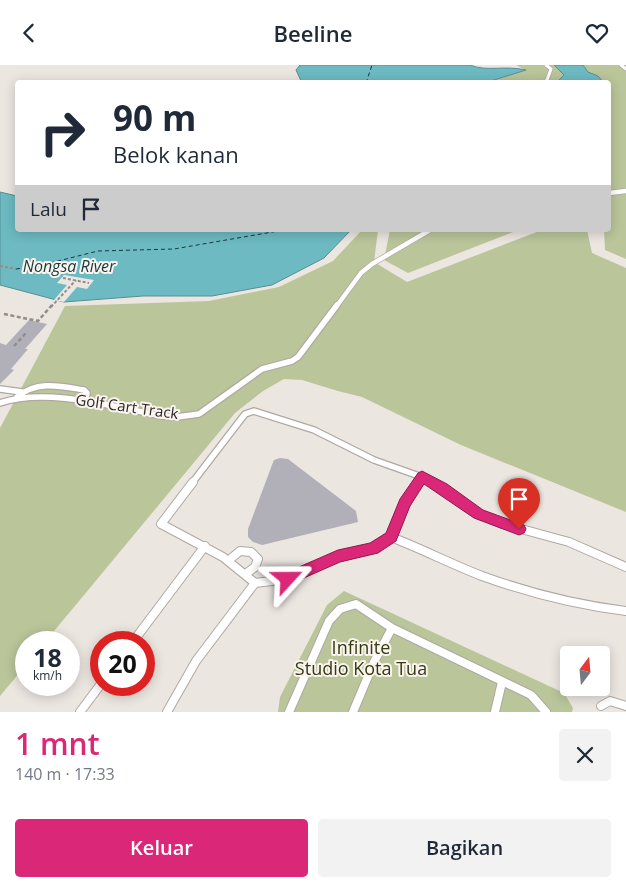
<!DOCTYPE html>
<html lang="id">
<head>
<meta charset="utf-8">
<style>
  body { margin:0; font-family:"Open Sans",sans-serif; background:#f2f2f3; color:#1f2937; height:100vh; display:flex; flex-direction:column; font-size:19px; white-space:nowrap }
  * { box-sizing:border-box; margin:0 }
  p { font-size:16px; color:#747a83 }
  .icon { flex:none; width:28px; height:28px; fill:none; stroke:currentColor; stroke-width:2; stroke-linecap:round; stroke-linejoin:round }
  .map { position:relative; height:647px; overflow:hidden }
  .side { display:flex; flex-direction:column; background:#fff; flex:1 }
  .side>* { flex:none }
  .top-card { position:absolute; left:15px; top:15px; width:596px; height:152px; border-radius:5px; box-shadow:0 2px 12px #0003; background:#fff; color:#1f2937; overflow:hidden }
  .needle { width:32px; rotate:16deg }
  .controls { position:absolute; left:560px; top:581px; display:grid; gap:10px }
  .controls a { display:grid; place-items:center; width:50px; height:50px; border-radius:5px; background:#fff; box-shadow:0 2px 12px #0003; font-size:25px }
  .speed { position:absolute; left:15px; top:566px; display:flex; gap:10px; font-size:25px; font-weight:700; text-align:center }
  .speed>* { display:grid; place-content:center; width:65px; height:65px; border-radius:50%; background:#fff; box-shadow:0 2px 12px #0003; line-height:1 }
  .speed small { font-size:12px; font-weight:400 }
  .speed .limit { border:8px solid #d22; background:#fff; color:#111 }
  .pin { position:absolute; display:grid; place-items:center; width:42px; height:42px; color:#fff; margin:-51px -21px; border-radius:50% 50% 50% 0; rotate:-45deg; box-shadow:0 0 5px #0007 }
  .pin .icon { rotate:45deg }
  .me { position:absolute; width:55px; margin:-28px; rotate:66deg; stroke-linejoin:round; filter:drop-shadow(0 0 4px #0008) }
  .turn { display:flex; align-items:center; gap:18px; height:105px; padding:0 15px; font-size:22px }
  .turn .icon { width:65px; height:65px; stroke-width:2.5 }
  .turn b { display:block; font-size:35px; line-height:42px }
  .then { display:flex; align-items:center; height:48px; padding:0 15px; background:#0003; gap:10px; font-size:19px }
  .round { display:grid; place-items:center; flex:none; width:52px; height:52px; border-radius:5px; background:#f2f2f3 }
  .summary { display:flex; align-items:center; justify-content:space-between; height:85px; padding:0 15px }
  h1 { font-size:30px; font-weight:600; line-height:38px; color:#db2777 }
  .button { display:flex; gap:10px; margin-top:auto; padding:10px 15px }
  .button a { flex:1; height:58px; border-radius:5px; background:#db2777; color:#fff; font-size:20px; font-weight:600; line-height:58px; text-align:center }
  .button a+a { background:#f2f2f3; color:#1f2937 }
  header { display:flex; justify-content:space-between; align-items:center; height:65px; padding:0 15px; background:#fff; font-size:22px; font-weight:600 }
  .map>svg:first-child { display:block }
  .green { fill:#bac59a }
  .water { fill:#6dbac2; stroke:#598e93 }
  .pier { fill:#ece6e1 }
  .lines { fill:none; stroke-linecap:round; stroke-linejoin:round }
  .ferry { stroke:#153a3e; stroke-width:1; stroke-dasharray:4 3; stroke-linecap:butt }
  .building { fill:#b1b0b8 }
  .service-far3-casing { stroke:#afa8a3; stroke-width:4.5 }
  .service-far2-casing { stroke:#afa8a3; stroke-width:6 }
  .service-far1-casing { stroke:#afa8a3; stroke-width:8 }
  .service-casing { stroke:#afa8a3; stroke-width:10 }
  .path-far1 { stroke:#918d8a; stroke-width:2; stroke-dasharray:3 2; stroke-linecap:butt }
  .path { stroke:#918d8a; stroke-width:2.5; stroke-dasharray:4 2.5; stroke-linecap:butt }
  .service-far3 { stroke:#fff; stroke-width:3 }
  .service-far2 { stroke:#fff; stroke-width:4.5 }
  .service-far1 { stroke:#fff; stroke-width:5.5 }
  .service { stroke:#fff; stroke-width:8 }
  .route { fill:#db2777; stroke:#8e194d }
  .labels { text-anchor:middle; stroke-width:4; stroke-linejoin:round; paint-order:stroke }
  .street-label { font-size:15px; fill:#2a2726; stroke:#faf3ee }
  .water-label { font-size:16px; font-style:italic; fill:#153a3e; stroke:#faf3ee }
  .near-park-label { font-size:18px; fill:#333b10; stroke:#faf3ee }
</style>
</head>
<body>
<header><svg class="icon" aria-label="back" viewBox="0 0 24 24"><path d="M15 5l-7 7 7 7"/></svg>Beeline<svg class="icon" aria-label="heart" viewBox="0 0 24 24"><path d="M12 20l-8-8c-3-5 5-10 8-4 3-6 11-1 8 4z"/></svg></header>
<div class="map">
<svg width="626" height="647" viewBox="0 0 626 647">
  <rect width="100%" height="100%" fill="#ece6e1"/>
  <path class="green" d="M516,0H626V194L605,185L604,165H609V18H488L525,5Z
    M362,165H378L374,197L407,217L542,165H587L592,188L626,203V447L461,380L362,332L338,326L302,315L284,314L263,326L235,348L45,577L26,578V600L0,631V363L65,241L209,236L279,222L333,196Z
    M390,165H518L408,208L384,195Z
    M344,526L564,628L573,643L572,647H278L280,632L327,540Z"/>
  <path class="water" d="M300,0H470C487,7 504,0 526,5L488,17L302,18L296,5Z
    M554,0H583L588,7L598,11L603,17H557L564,10Z
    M0,127L17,131L18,165H351L324,193L272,220L212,231H143L64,237L0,220Z"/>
  <path class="pier" d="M64,210L94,215L87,224L77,222L64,237L54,235L67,220L57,218Z"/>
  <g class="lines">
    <path class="ferry" d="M366,18L372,0
      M16,204L38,201L98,186L174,184L284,165"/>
  </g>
  <path class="building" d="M29,255L47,259L25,284H28L11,304L14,305L0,319V278L6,280Z
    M280,393L288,394L356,446L358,457L262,480L253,477L248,472V464L272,400L274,395Z"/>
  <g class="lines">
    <g class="service-far3-casing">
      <path id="service-far3" d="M621,0L626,4
        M543,18L547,15L551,4L546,0"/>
    </g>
    <g class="service-far2-casing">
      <path id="service-far2" d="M609,128L626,126
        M336,242L361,208L372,199L430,165"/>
    </g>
    <g class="service-far1-casing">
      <path id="service-far1" d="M0,324L22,327
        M17,332C37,315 60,321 84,325L87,328L85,336
        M0,338C47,322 114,342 162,351L177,352L199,349L262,304L292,296L298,292L337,240
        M192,418L245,349L254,346L314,365L374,395L422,412L433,418
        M418,418L422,412"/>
    </g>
    <g class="service-casing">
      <path id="service" d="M193,417L161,459L223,492L255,518
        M431,417L478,449L503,459L569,477L626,502
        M391,472L405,438L419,417
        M229,495L240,486L251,487L258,494L255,502L247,508
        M132,578L205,481
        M601,641L610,636L626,641
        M80,647L101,619
        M167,647L196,596L255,518L288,514L338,491L374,483L391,472C422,484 451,499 482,511C529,528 577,540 626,546
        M289,647L329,556L340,544L356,539L392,563
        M353,647L374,597L392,563L531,630L546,647
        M495,647L502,617"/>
    </g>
    <path class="path-far1" d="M0,201L16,204
      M63,213L89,218
      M51,242L76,215"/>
    <path class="path" d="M4,249L38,256L52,240
      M14,281L26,268"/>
    <use href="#service-far3" class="service-far3"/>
    <use href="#service-far2" class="service-far2"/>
    <use href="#service-far1" class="service-far1"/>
    <use href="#service" class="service"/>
  </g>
  <path class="route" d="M422,406L447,419L483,445L524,460L526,464L524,468L519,470L474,453L424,419L410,441L396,476L378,488L340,497L288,520L283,518L280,514L283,509L338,485L370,478L386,468L400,434L418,408Z"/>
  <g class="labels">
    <g class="street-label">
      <text transform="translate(127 342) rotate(8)" y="5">Golf Cart Track</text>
    </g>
    <g class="water-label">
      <text x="69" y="207">Nongsa River</text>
    </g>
    <g class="near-park-label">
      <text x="361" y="589">Infinite<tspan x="361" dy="21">Studio Kota Tua</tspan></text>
    </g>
  </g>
</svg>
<div class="controls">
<a><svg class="needle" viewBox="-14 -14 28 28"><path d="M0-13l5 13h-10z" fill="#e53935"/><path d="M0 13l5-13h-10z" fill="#747a83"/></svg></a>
</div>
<div class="speed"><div>18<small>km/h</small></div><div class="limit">20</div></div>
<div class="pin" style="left:519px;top:464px;background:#d93025"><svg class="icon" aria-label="arrive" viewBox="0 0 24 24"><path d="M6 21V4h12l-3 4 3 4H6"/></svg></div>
<svg class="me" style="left:288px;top:514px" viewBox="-20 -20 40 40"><path d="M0-17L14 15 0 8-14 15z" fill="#db2777" stroke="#fff" stroke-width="4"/></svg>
<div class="top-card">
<div class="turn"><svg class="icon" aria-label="right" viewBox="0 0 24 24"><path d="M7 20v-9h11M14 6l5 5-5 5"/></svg><div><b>90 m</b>Belok kanan</div></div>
<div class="then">Lalu<svg class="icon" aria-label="arrive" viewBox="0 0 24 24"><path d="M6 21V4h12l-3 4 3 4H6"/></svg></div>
</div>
</div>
<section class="side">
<div class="summary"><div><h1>1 mnt</h1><p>140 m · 17:33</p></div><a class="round"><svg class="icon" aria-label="close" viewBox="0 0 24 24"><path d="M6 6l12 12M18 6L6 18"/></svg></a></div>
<div class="button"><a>Keluar</a><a>Bagikan</a></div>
</section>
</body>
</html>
